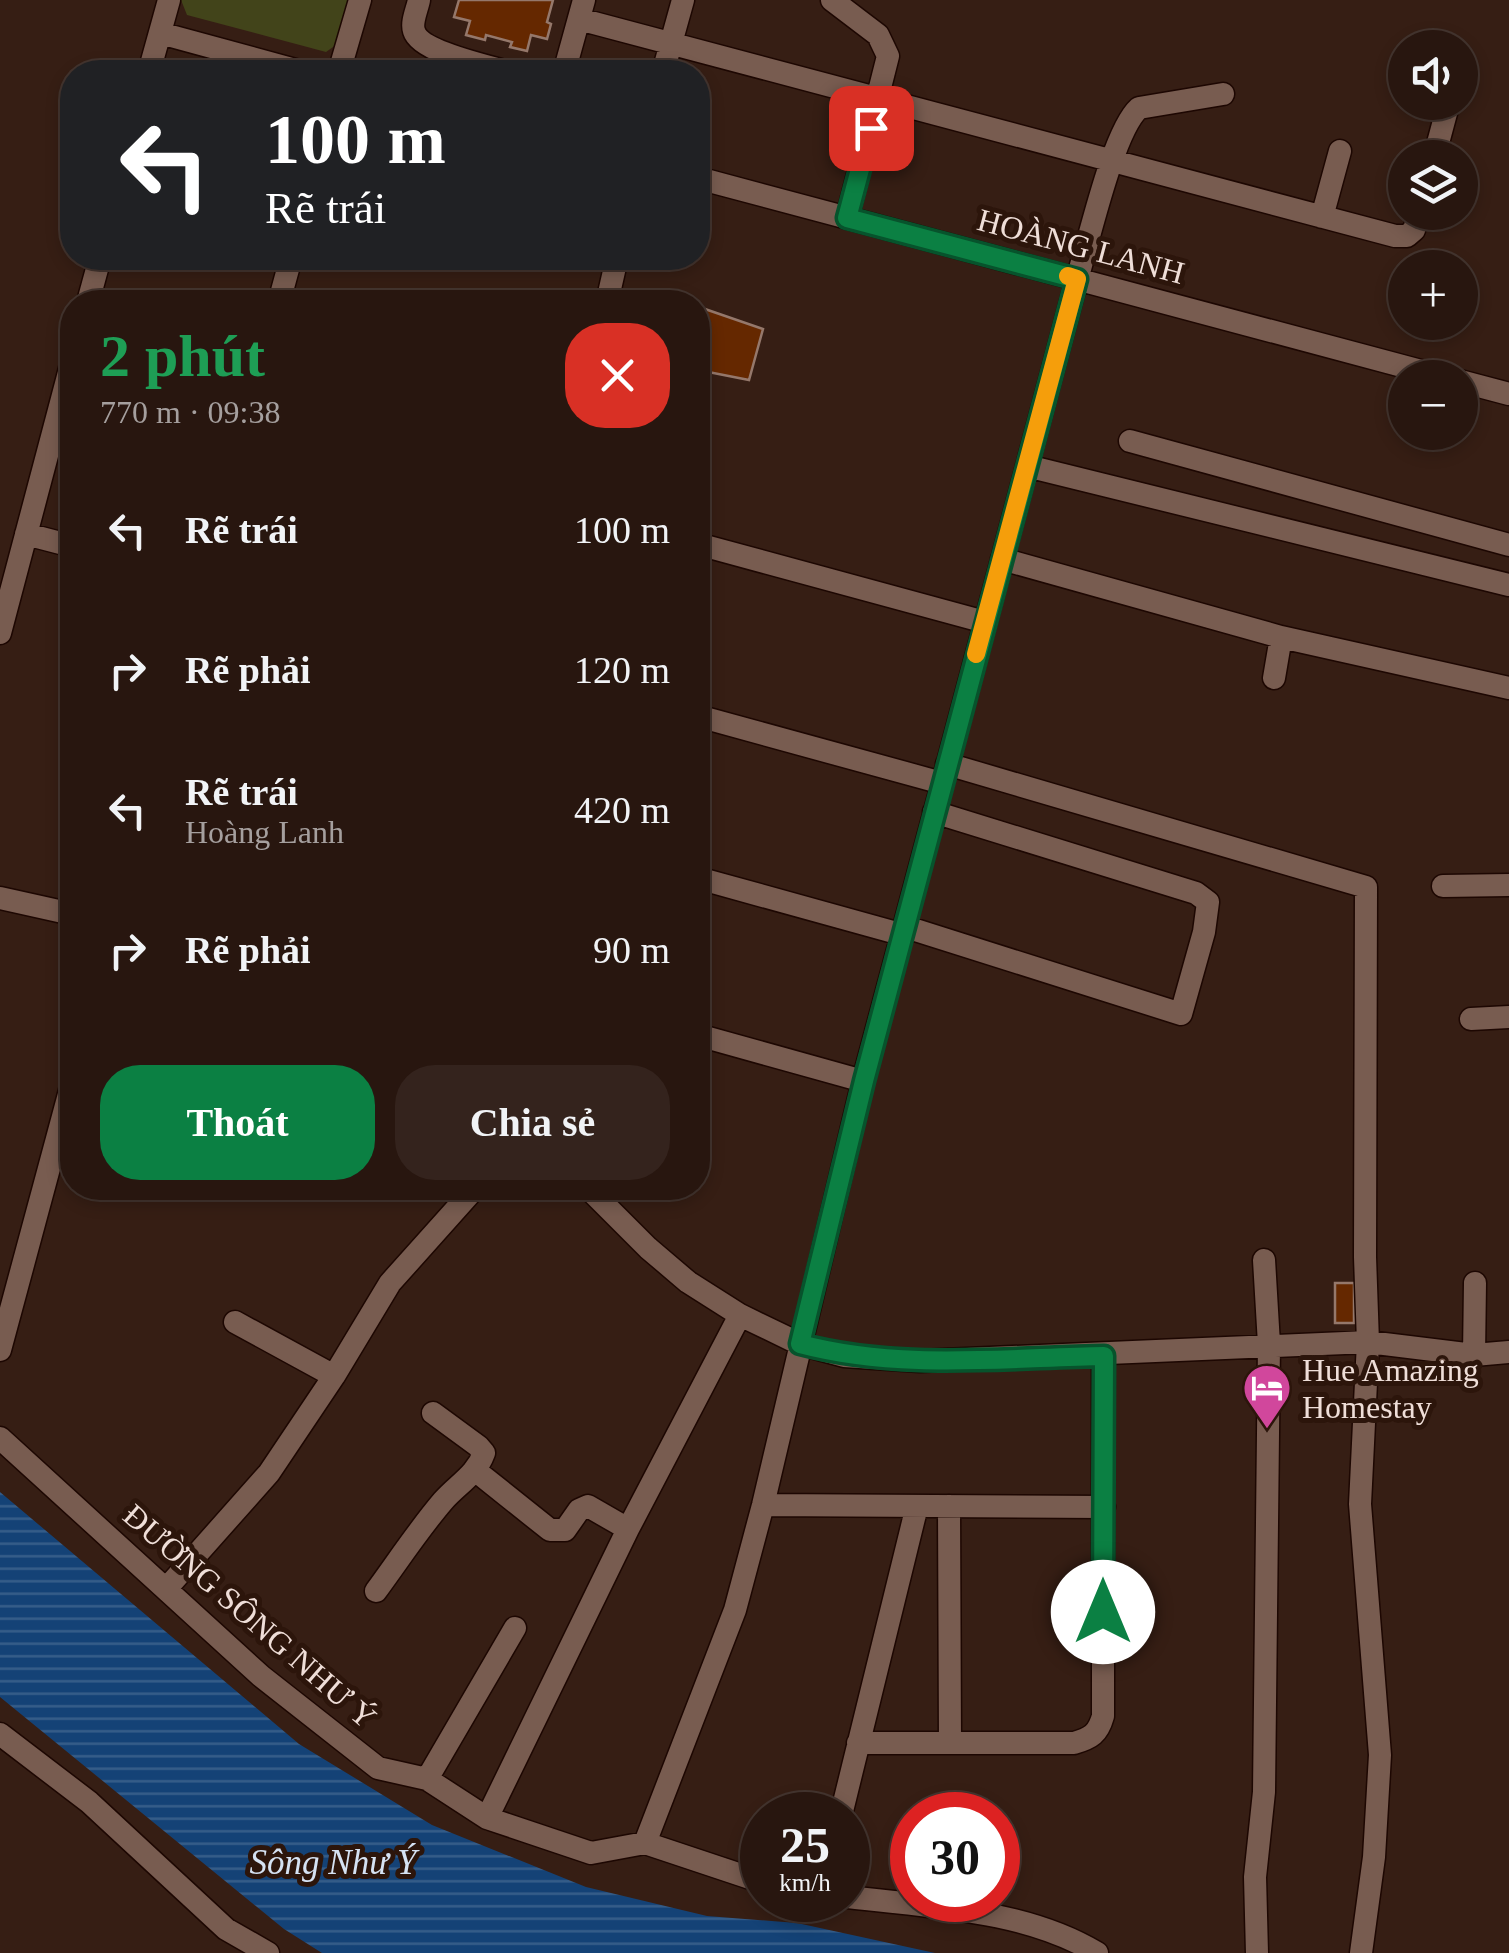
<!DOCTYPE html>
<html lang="vi">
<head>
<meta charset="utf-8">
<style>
  body { margin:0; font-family:"Times New Roman",serif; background:#34231d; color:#f1f3f6; height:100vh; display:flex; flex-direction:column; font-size:38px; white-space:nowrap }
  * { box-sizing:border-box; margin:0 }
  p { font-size:32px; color:#a59f9e }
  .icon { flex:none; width:55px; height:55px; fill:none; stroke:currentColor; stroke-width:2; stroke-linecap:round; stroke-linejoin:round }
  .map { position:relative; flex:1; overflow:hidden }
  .details { position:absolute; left:60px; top:290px; width:650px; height:910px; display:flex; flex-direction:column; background:#28160f; border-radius:40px; box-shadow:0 5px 15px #0003,0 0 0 2px #44352f }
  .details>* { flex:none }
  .hud { position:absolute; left:60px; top:60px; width:650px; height:210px; border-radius:40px; box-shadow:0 5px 15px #0003,0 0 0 2px #44352f; background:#202124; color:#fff; overflow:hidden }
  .buttons { position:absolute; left:1388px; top:30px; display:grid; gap:20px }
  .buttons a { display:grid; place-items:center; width:90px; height:90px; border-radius:50%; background:#28160f; box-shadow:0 5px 15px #0003,0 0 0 2px #44352f; font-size:50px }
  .speed { position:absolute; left:740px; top:1792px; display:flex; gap:20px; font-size:50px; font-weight:700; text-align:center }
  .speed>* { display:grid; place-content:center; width:130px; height:130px; border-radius:50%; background:#28160f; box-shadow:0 5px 15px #0003,0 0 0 2px #44352f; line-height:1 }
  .speed small { font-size:25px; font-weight:400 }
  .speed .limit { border:15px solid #d22; background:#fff; color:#111 }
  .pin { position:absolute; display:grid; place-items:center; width:85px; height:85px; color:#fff; margin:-42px; border-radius:20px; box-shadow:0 5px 15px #0006 }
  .me { position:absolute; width:110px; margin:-55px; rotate:0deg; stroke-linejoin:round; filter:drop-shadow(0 0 8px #0008) }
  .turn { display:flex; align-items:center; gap:35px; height:210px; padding:0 40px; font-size:45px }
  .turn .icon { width:130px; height:130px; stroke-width:2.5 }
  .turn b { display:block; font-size:70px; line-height:85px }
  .round { display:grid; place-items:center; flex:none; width:105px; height:105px; border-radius:40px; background:#34231d }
  .headline { display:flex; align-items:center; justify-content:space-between; height:170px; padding:0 40px }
  h1 { font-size:60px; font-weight:700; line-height:75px; color:#1e9e55 }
  .cta { display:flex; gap:20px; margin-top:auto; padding:20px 40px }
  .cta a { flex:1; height:115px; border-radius:40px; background:#0b8043; color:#fff; font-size:40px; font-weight:700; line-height:115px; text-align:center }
  .cta a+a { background:#34231d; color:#f1f3f6 }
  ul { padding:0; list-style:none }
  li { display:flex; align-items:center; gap:30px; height:140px; padding:0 40px }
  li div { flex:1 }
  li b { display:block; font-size:38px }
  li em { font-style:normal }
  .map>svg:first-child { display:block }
  .grass { fill:#42441a }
  .water { fill:url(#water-rules) }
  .building { fill:#652800; stroke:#95786b; stroke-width:2.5 }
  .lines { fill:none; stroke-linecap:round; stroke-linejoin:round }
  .minor-casing { stroke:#1d0702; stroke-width:25 }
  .minor { stroke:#785c50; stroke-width:22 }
  .route-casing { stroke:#07532c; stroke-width:25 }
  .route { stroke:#0b8043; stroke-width:18 }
  .slow { stroke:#f59e0b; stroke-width:18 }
  .labels { text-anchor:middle; stroke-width:10; stroke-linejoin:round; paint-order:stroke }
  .street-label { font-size:32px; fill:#efded8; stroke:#2c150b }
  .poi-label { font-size:32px; fill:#efded8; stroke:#2c150b; text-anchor:start }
  .water-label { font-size:35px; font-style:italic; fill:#d5e2f3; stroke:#2c150b }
</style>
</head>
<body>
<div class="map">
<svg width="1509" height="1953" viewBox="0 0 1509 1953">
  <defs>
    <pattern id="water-rules" width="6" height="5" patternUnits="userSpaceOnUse" patternTransform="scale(2.5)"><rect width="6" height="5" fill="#144276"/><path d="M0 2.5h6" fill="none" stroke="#365d89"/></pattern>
  </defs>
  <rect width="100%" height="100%" fill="#361e14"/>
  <path class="grass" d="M181,0H351L340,42L326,52L187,15Z"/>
  <path class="water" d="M0,1492L299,1744L432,1825L586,1887L707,1916L797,1923L935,1953H322L284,1929L0,1697Z"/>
  <path class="building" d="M459,0H553L547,22L551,24L547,39L531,35L527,51L510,47L512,42L486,35L485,40L466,35L470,21L454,17Z
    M702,308L763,329L749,380L698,370V310Z
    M1335,1283H1354V1323H1335Z"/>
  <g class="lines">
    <g class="minor-casing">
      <path id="minor" d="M419,0C417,10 411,22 414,31C420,52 488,66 508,72
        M832,0L878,35L888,56L847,218
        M579,19L1395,236H1407L1414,230L1419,212
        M160,33L303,72
        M149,72L169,0
        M339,72L360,0
        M561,72L565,69L584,0
        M663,72L683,0
        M1434,158L1449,102
        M698,178L1447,378
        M1322,217L1340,151
        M88,302L100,258
        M279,302L291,258
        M607,302L617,258
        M1460,381L1509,394
        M1130,441L1509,545
        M1027,466L1509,585
        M26,534L72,546
        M698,544L985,622
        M1002,559L1281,637L1274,678
        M0,633L72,361
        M1281,637L1509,688
        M698,716L942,783
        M947,764L1366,887L1365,1257L1368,1342L1360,1504L1380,1755L1374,1857L1361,1953
        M698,878L904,935
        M1443,886L1509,885
        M0,898L72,914
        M906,927L1181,1014L1204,932L1208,902L1196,893L934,812
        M1471,1019L1509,1017
        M698,1035L863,1081
        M588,1188L648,1248L688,1282L740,1315L800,1344L844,1356L920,1361L1368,1342L1474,1355L1509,1352
        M235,1322L334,1376
        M0,1350L72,1083
        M1474,1355L1475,1283
        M0,1438L261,1676L378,1768L427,1779L487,1818L591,1853L645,1843L762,1882
        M476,1471L550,1530H565L579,1510L588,1506L628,1529
        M763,1505L1104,1507
        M949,1506L950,1743
        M166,1589L269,1473L334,1376L390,1283L475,1188
        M376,1591C398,1561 419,1529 443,1501C458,1484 476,1475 484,1453L478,1446L433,1413
        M0,1734L89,1802L226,1929L268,1953
        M858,1743H1074C1091,1738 1098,1734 1103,1716V1355
        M427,1779L515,1628
        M841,1815L917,1506
        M487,1818L628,1529L740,1315
        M645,1843L735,1610L763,1505L863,1081L1077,279C1089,241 1113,131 1139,108L1223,94
        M848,1897C930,1907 1024,1909 1097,1953
        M1257,1953L1255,1877L1264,1792L1269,1344L1264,1260"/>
    </g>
    <use href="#minor" class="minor"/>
  </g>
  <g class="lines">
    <g class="route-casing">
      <path id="route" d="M871,128L847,218L1077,279L864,1081L800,1344C898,1370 1002,1358 1104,1356L1103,1612"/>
    </g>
    <use href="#route" class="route"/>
    <path class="slow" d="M976,654L1077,279L1068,276"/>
  </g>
  <defs>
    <g id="hotel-pin" transform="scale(2.5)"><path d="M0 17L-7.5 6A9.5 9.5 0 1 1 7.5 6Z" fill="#d1479c" stroke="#2c150b"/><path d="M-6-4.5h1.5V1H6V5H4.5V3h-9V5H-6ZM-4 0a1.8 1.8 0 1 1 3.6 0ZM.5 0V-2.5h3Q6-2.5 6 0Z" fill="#fff"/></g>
  </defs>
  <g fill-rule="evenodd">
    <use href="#hotel-pin" x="1267" y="1388"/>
  </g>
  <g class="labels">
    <g class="street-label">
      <text transform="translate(1081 246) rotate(15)" y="11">HOÀNG LANH</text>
      <text transform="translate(250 1616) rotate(41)" y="11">ĐƯỜNG SÔNG NHƯ Ý</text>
    </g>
    <g class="poi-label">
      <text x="1302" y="1381">Hue Amazing<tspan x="1302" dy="37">Homestay</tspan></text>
    </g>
    <g class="water-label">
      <text x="333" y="1874">Sông Như Ý</text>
    </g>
  </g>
</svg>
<div class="buttons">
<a><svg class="icon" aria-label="sound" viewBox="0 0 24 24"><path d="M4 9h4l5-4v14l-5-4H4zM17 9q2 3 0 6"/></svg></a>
<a><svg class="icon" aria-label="layers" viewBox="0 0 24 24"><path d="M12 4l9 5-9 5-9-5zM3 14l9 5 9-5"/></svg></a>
<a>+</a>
<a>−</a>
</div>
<div class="speed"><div>25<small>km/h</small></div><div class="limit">30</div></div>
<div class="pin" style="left:871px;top:128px;background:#d93025"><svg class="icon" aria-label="arrive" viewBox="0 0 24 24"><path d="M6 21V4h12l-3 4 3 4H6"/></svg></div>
<svg class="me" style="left:1103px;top:1612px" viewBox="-20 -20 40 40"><circle r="19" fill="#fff"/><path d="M0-13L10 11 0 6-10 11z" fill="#0b8043"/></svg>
<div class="hud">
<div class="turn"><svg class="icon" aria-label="left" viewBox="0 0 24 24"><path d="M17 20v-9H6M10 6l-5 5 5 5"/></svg><div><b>100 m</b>Rẽ trái</div></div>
</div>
<section class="details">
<div class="headline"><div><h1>2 phút</h1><p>770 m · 09:38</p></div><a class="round" style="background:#d93025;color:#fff"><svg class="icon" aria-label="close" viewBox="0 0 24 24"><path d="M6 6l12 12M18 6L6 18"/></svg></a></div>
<ul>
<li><svg class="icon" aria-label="left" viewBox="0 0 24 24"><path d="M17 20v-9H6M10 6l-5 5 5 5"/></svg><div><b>Rẽ trái</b></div><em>100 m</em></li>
<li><svg class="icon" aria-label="right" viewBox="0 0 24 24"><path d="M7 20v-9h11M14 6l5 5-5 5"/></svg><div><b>Rẽ phải</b></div><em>120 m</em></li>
<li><svg class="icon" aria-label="left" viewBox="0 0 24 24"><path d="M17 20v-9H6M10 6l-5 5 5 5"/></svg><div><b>Rẽ trái</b><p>Hoàng Lanh</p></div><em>420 m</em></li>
<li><svg class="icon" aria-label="right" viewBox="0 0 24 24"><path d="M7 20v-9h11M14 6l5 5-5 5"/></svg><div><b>Rẽ phải</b></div><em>90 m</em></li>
</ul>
<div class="cta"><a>Thoát</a><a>Chia sẻ</a></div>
</section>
</div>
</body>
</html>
